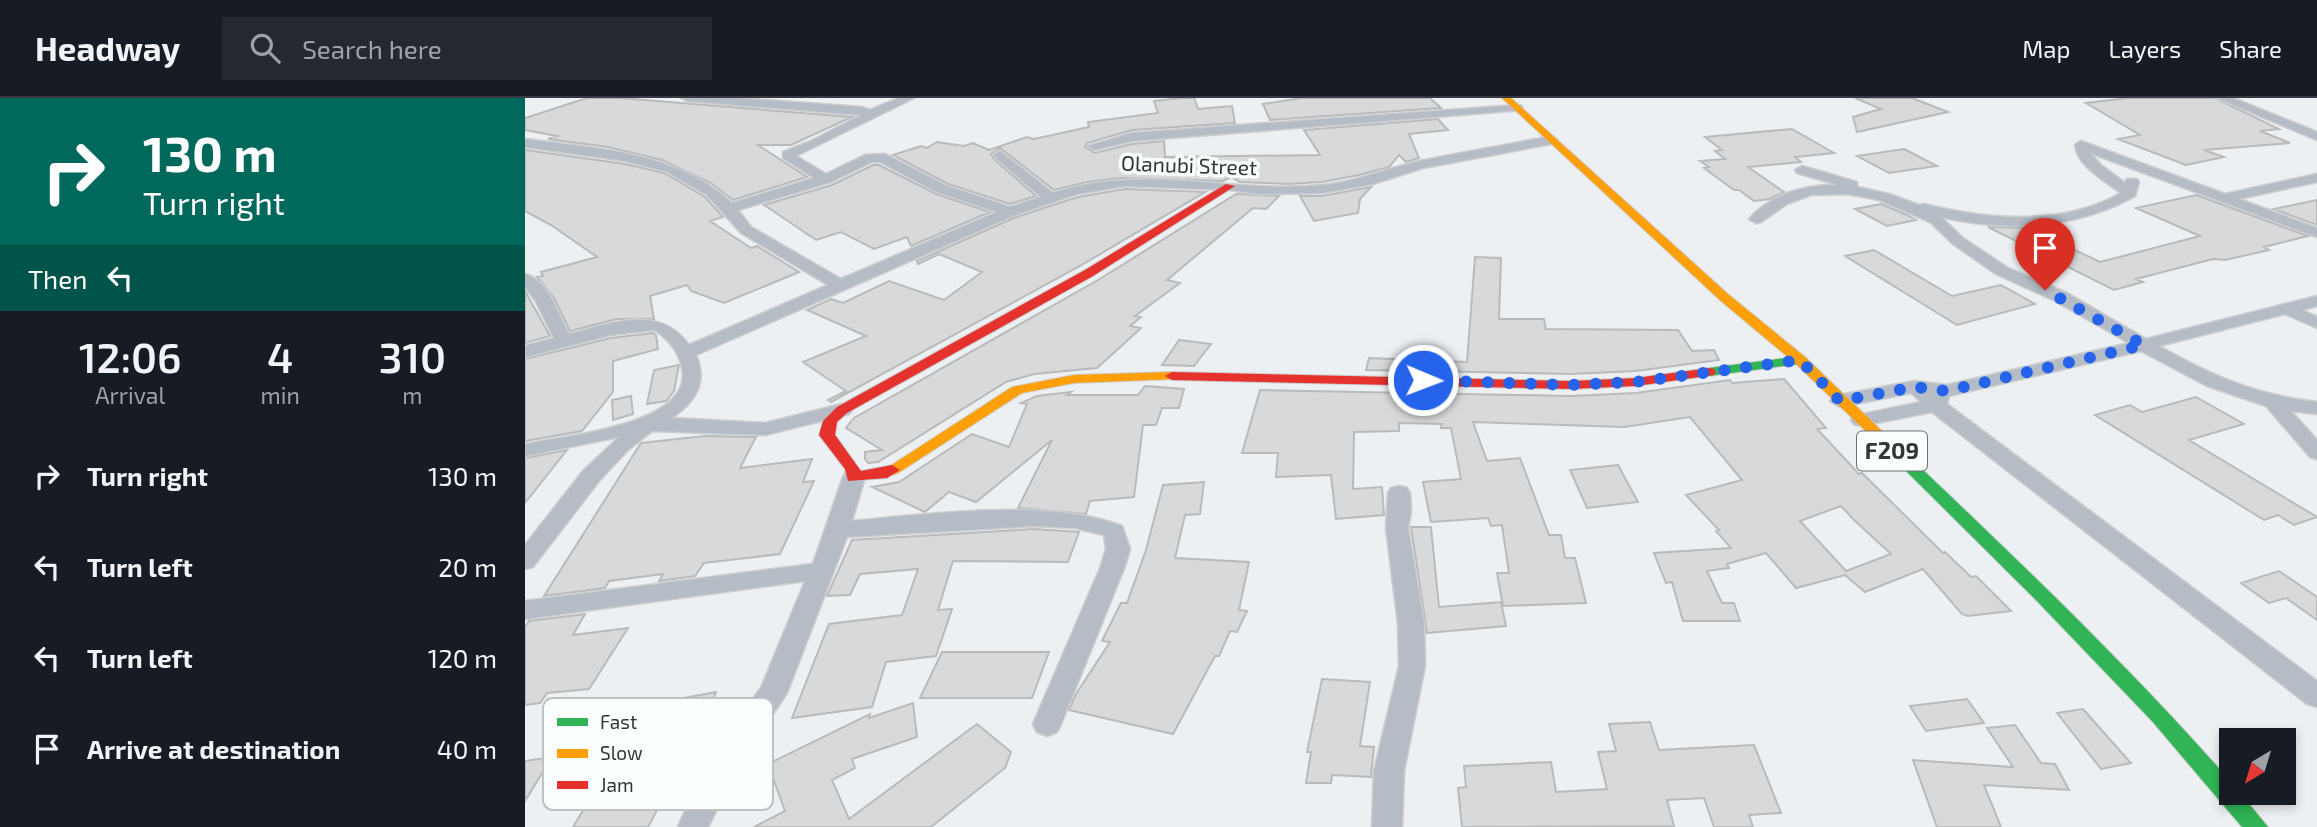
<!DOCTYPE html>
<html lang="en">
<head>
<meta charset="utf-8">
<style>
  body { margin:0; font-family:"Exo 2",sans-serif; background:#242831; color:#f1f3f6; height:100vh; display:flex; flex-direction:column; font-size:26px; white-space:nowrap }
  * { box-sizing:border-box; margin:0 }
  p { font-size:23px; color:#9ea1a6 }
  .icon { flex:none; width:38px; height:38px; fill:none; stroke:currentColor; stroke-width:2; stroke-linecap:round; stroke-linejoin:round }
  .map { position:relative; flex:1; overflow:hidden }
  .side { display:flex; flex-direction:column; background:#171b24; width:525px }
  .side>* { flex:none }
  .guide { background:#00695c; color:#fff; overflow:hidden }
  .needle { width:46px; rotate:218deg }
  .buttons { position:absolute; left:1694px; top:630px; display:grid; gap:14px }
  .buttons a { display:grid; place-items:center; width:77px; height:77px; border-radius:0px; background:#171b24; box-shadow:0 4px 10px #0003; font-size:35px }
  .pin { position:absolute; display:grid; place-items:center; width:60px; height:60px; color:#fff; margin:-72px -30px; border-radius:50% 50% 50% 0; rotate:-45deg; box-shadow:0 0 7px #0007 }
  .pin .icon { rotate:45deg }
  .me { position:absolute; width:77px; margin:-38px; rotate:91deg; stroke-linejoin:round; filter:drop-shadow(0 0 5px #0008) }
  .turn { display:flex; align-items:center; gap:24px; height:147px; padding:0 28px; font-size:32px }
  .turn .icon { width:91px; height:91px; stroke-width:2.5 }
  .turn b { display:block; font-size:49px; line-height:60px }
  .then { display:flex; align-items:center; height:66px; padding:0 28px; background:#0003; gap:14px; font-size:26px }
  .eta { display:flex; justify-content:space-evenly; align-items:center; height:119px; text-align:center }
  .eta b { font-size:42px; font-weight:600; line-height:49px }
  ul { padding:0; list-style:none }
  li { display:flex; align-items:center; gap:21px; height:91px; padding:0 28px }
  li div { flex:1 }
  li b { display:block; font-size:26px }
  li em { font-style:normal }
  header { display:flex; align-items:center; gap:42px; box-sizing:border-box; height:98px; padding:0 35px; background:#171b24; border-bottom:2px solid #363941 }
  header strong { font-size:33px }
  nav { display:flex; gap:38px; margin-inline-start:auto; font-size:24px }
  .search { width:490px; height:63px; background:#242831; display:flex; align-items:center; gap:18px; box-sizing:border-box; padding:0 24px; border-radius:0px; color:#9ea1a6; font-size:26px }
  main { display:flex; flex:1; min-height:0 }
  .map>svg:first-child { display:block }
  .building { fill:#d7d9da; stroke:#b8babb; stroke-width:2; fill-rule:evenodd }
  .lines { fill:none; stroke-linecap:round; stroke-linejoin:round }
  .street-casing { stroke:#cccecf; stroke-width:3 }
  .fast-casing { stroke:#cccecf; stroke-width:2 }
  .slow-casing { stroke:#cccecf; stroke-width:2 }
  .jam-casing { stroke:#cccecf; stroke-width:2 }
  .street { fill:#b5bcc6; fill-rule:evenodd }
  .fast { fill:#30b455; fill-rule:evenodd }
  .slow { fill:#ff9f0a; fill-rule:evenodd }
  .jam { fill:#e5322d; fill-rule:evenodd }
  .route { stroke:#2563eb; stroke-width:12; stroke-dasharray:0 21.6 }
  .labels { text-anchor:middle; stroke-width:7; stroke-linejoin:round; paint-order:stroke }
  .far-street-label { font-size:21px; fill:#333536; stroke:#fbfeff }
  .shield { fill:#fbfeff; stroke:#6f7172; stroke-width:2 }
  .shield-label { font-size:23px; font-weight:bold; fill:#333536 }
  .key { fill:#fbfeff; stroke:#bfc2c3; stroke-width:2 }
  .key-label { font-size:19px; fill:#333536 }
</style>
</head>
<body>
<header>
<strong>Headway</strong>
<div class="search"><svg class="icon" aria-label="search" viewBox="0 0 24 24"><circle cx="10" cy="10" r="6"/><path d="M15 15l6 6"/></svg>Search here</div>
<nav><a>Map</a><a>Layers</a><a>Share</a></nav>
</header>
<main>
<section class="side">
<div class="guide">
<div class="turn"><svg class="icon" aria-label="right" viewBox="0 0 24 24"><path d="M7 20v-9h11M14 6l5 5-5 5"/></svg><div><b>130 m</b>Turn right</div></div>
<div class="then">Then<svg class="icon" aria-label="left" viewBox="0 0 24 24"><path d="M17 20v-9H6M10 6l-5 5 5 5"/></svg></div>
</div>
<div class="eta">
<div><b>12:06</b><p>Arrival</p></div>
<div><b>4</b><p>min</p></div>
<div><b>310</b><p>m</p></div>
</div>
<ul>
<li><svg class="icon" aria-label="right" viewBox="0 0 24 24"><path d="M7 20v-9h11M14 6l5 5-5 5"/></svg><div><b>Turn right</b></div><em>130 m</em></li>
<li><svg class="icon" aria-label="left" viewBox="0 0 24 24"><path d="M17 20v-9H6M10 6l-5 5 5 5"/></svg><div><b>Turn left</b></div><em>20 m</em></li>
<li><svg class="icon" aria-label="left" viewBox="0 0 24 24"><path d="M17 20v-9H6M10 6l-5 5 5 5"/></svg><div><b>Turn left</b></div><em>120 m</em></li>
<li><svg class="icon" aria-label="arrive" viewBox="0 0 24 24"><path d="M6 21V4h12l-3 4 3 4H6"/></svg><div><b>Arrive at destination</b></div><em>40 m</em></li>
</ul>
</section>
<div class="map">
<svg width="1792" height="729" viewBox="0 0 1792 729">
  <rect width="100%" height="100%" fill="#edf0f2"/>
  <path class="building" d="M62,0H95L327,19L266,47H233L282,79L208,102L186,85L137,62L83,49L23,41L32,38L0,32V20Z
    M657,0H669L673,11L707,8L710,25L607,32L562,45L560,49L570,55L607,46L639,43L640,59L795,57L779,32L913,21L923,32L884,36L894,60L881,64L874,57L864,69L834,77L797,84L763,86L715,84L706,79L698,83L596,80L562,84L529,92L475,50L466,56L469,61L511,98L485,106L423,86L368,57L396,48L402,50L412,44L439,48L448,45L464,52L502,39L509,41L564,29L563,24L633,15L629,3Z
    M777,0H905L916,10L745,22L738,6Z
    M1330,0H1387L1423,14L1332,34L1328,19L1356,11Z
    M1603,0H1690L1754,31L1735,33L1765,45L1679,52L1699,59L1661,67L1593,41L1615,37L1561,5Z
    M1267,31L1309,55L1270,59L1276,64L1223,69L1259,94L1245,101L1229,103L1214,92H1209L1179,70L1184,69L1175,63L1200,61L1190,53L1197,52L1180,39Z
    M1379,51L1412,68L1364,75L1332,58Z
    M0,52L100,66L139,75L180,99L198,119L185,123L226,150L232,148L274,174L199,205L166,193L162,187L125,198L129,221H92L45,233L29,200L12,179L18,178L16,174L72,159L26,127L0,113Z
    M348,67H354L411,96L465,114L386,148L382,139L349,151L316,134L291,142L239,107L307,87Z
    M846,89L835,101L833,115L789,123L775,98H797Z
    M600,91L680,94L555,168L306,304L303,302L321,293L278,264L341,238L282,212L306,201L318,205L364,183L419,202L457,174L414,156L393,166L392,163L491,119L553,99Z
    M711,96L754,98L741,111L728,110L642,182L655,185L610,218L616,219L605,228L616,230L572,270L509,276L481,284L353,364L343,365L340,361V354L357,352L321,330L329,320L573,182Z
    M1671,97L1783,138L1739,149L1744,152L1700,162L1688,161L1611,181L1618,184L1589,192L1463,129L1504,130L1575,164L1675,138L1611,110Z
    M1792,102V127L1749,111Z
    M1356,106L1382,117L1391,122L1362,128L1330,111Z
    M1349,152L1427,198L1476,187L1510,206L1432,227L1320,158Z
    M950,159L976,160L974,221H1019L1021,231L1153,232L1167,253L1189,252L1194,262L1111,273L1046,276L841,272L844,260L942,264Z
    M0,193L25,238L0,245Z
    M128,235L131,237L133,251L88,263V294L57,333L0,343V261L86,240Z
    M654,242L686,246L669,268L637,267Z
    M154,267L149,293L141,303L122,306L129,272Z
    M1259,281L1301,330L1292,331L1334,376L1337,375L1418,455L1420,454L1446,479L1451,478L1486,513L1443,518L1437,516L1398,471L1340,494L1320,477L1271,490L1241,455L1202,466L1204,470L1182,473L1197,505H1209L1215,523H1158L1147,484L1141,485L1129,455L1206,450L1191,433L1194,432L1161,397L1217,382L1165,319L1099,329L948,324L962,363L995,360L1024,437H1036L1040,460H1050L1061,505L978,508L972,475H984L977,427L966,428L963,420L906,424L898,384L936,381L926,330H916L917,326L874,325V333L829,334L828,391L857,389L859,417L811,421L806,377L751,379L753,355H717L735,292L1046,298L1111,295L1205,282L1207,285ZM1316,408L1329,422L1366,456L1321,473L1275,423Z
    M620,288L659,291L654,310H637L631,327H618L609,399L565,403L561,416L493,410L527,342L451,404L424,394L400,414L347,389L374,384L447,336L484,349L502,306L496,305L512,298L546,294L542,297H613Z
    M106,298L108,316L88,322L87,302Z
    M1671,299L1719,326L1664,342L1792,419L1769,427L1753,417L1739,422L1570,317L1605,307L1617,314Z
    M180,338L231,339L215,370L287,361L278,384L289,383L255,456L179,465L170,478L134,483L138,476L84,483L80,490L19,498L116,345Z
    M42,352L0,405V360Z
    M1093,367L1113,404L1062,410L1045,372Z
    M679,384L675,416L660,417L650,460L724,464L714,512L722,513L712,534L705,533L694,558H690L648,636L544,612L551,596L585,544L577,543L596,505H602L621,452L638,387Z
    M886,429H906L914,509L976,504L981,528L902,535Z
    M509,431L554,434L543,464L428,463L413,512L427,511L411,558L361,564L347,609L267,620L304,526L377,517L393,471L335,476L325,497L302,498L327,442Z
    M1754,473L1792,499V522L1761,500L1744,505L1716,485Z
    M60,516L48,537L103,530L64,591L22,595L15,605L0,607V529L4,523Z
    M417,554H524L507,600H395Z
    M797,581L845,584L835,648L849,649L846,679L807,677L806,685H781L786,654H782Z
    M191,594L176,636L172,637L123,729H48L89,661L93,660L115,608Z
    M1442,601L1459,625L1401,633L1385,608Z
    M388,605L392,639L327,661L330,670L307,682L324,721L452,626L486,654L480,670L406,729H229L260,713L243,666L345,616L344,620Z
    M1558,611L1606,665L1576,671L1532,615Z
    M1125,624L1134,652L1229,647L1256,715L1224,717L1228,729H1189L1179,700L1142,702L1149,728L937,729L933,690L941,689L939,668L1026,664L1031,694L1082,691L1073,654L1091,653L1084,626Z
    M1490,627L1516,665L1530,666L1544,692L1459,687L1476,729H1412L1388,662L1488,669L1462,630Z
    M27,659L0,703V663Z"/>
  <g class="lines">
    <g class="street-casing">
      <path id="street" d="M156,0H211L336,9L345,12L374,0H389L271,58L301,76L340,57L360,56L422,88L485,109L516,99L471,60L469,57L475,53L528,95C620,65 705,96 797,87C831,84 862,70 895,63C938,54 982,47 1026,38L1032,42L1026,46L898,70L848,86L797,95L734,96L705,92L600,88L552,96L490,117L171,257C183,285 170,304 147,320L240,325L317,306L327,312L324,316L240,337L127,333L103,352L74,383L8,469L0,471V447L58,373L94,339L0,358V346C37,338 170,327 157,270C154,254 143,240 129,232L86,237L0,259V248L29,240L10,202L0,189V176C24,182 33,217 44,236C86,226 134,205 164,247L303,187L216,135L182,97L140,73L100,63L0,49V41C72,51 151,53 207,105L289,80L258,60V54L286,43L336,17L162,3ZM347,64H355L412,94L472,114L316,181L226,129L213,112L306,84Z
        M1692,0H1708L1792,34V42Z
        M993,7L997,8V12L607,43L569,52L563,48L607,35Z
        M1556,43L1700,96L1792,76V84L1714,101L1792,130V139L1565,55L1576,67L1600,85L1602,81H1612L1614,84L1610,98C1552,131 1480,134 1416,119L1438,140L1483,170L1542,195L1621,241L1792,198V208L1777,212L1792,219V230L1760,216L1634,248C1687,278 1731,297 1792,304V316L1766,313L1792,342V361L1785,359L1741,308L1682,288L1616,253L1424,298L1422,306L1792,583V609L1782,606L1407,314L1336,328L1329,326L1326,322L1329,318L1396,304L1386,295L1315,309L1305,303L1315,297L1390,283L1422,287L1604,245L1530,203L1471,176L1428,146L1405,124L1354,102L1322,96L1286,97L1262,106L1236,124L1231,125L1224,121C1246,96 1281,86 1313,87L1272,75L1270,72L1277,68L1332,84V89L1364,96L1394,107L1399,106C1463,122 1536,129 1596,95C1580,83 1552,68 1550,47Z
        M329,372L337,374L340,379L327,423C406,416 523,400 597,428L605,451L600,468L536,626L532,634L522,638L512,634L508,626L576,468L581,451L579,437L550,430L509,428L322,439L262,595L217,662L183,729H153L169,692L197,644L236,590L280,483L0,521V503L288,466L318,379L321,374Z
        M874,388L882,390L885,395L886,414L883,430L899,525L900,568L879,673L877,729H847L849,673L874,568L873,525L861,430L863,395L866,390Z"/>
    </g>
    <g class="fast-casing">
      <path id="fast" d="M1275,258L1280,259L1282,262L1280,265L1184,278L1177,274L1184,270Z
        M1352,331L1357,333C1477,447 1597,560 1706,684V695H1715L1743,729H1717L1627,623L1511,502L1347,339L1344,336L1347,333Z"/>
    </g>
    <g class="slow-casing">
      <path id="slow" d="M977,0H986L1204,197L1280,259L1357,333L1360,336L1357,339H1347L1270,265L1196,203Z
        M647,274L654,278L652,281L549,285L497,295L373,375L367,377L359,372L487,289L549,277Z"/>
    </g>
    <g class="jam-casing">
      <path id="jam" d="M701,86L710,88L568,178L322,315L312,324L310,337L336,373L367,367L375,372L362,380L323,383L320,371L294,337L298,323L312,309L560,172Z
        M1184,270L1189,271L1191,274L1189,277L1111,288L1046,291L647,282L640,278L647,274L1046,283L1111,280Z"/>
    </g>
    <use href="#street" class="street"/>
    <use href="#fast" class="fast"/>
    <use href="#slow" class="slow"/>
    <use href="#jam" class="jam"/>
  </g>
  <g class="lines">
    <path class="route" d="M898,282L1046,287L1111,284L1275,262L1315,303L1390,289L1422,293L1619,247L1520,192"/>
  </g>
  <g class="labels">
    <g class="far-street-label">
      <text transform="translate(664 68) rotate(2)" y="7">Olanubi Street</text>
    </g>
    <rect class="shield" x="1332" y="333.5" width="70" height="39" rx="5"/>
    <g class="shield-label">
      <text x="1367" y="361">F209</text>
    </g>
  </g>
  <rect x="18" y="600" width="230" height="112" rx="10" class="key"/>
  <rect x="32" y="620" width="31" height="8" fill="#30b455"/>
  <rect x="32" y="651" width="31" height="9" fill="#ff9f0a"/>
  <rect x="32" y="683" width="31" height="8" fill="#e5322d"/>
  <g class="key-label">
    <text x="75" y="631">Fast</text>
    <text x="75" y="662">Slow</text>
    <text x="75" y="694">Jam</text>
  </g>
</svg>
<div class="buttons">
<a><svg class="needle" viewBox="-14 -14 28 28"><path d="M0-13l5 13h-10z" fill="#e53935"/><path d="M0 13l5-13h-10z" fill="#9ea1a6"/></svg></a>
</div>
<div class="pin" style="left:1520px;top:192px;background:#d93025"><svg class="icon" aria-label="arrive" viewBox="0 0 24 24"><path d="M6 21V4h12l-3 4 3 4H6"/></svg></div>
<svg class="me" style="left:898px;top:282px" viewBox="-20 -20 40 40"><circle r="17" fill="#2563eb" stroke="#fff" stroke-width="3"/><path d="M0-11L8 9 0 5-8 9z" fill="#fff"/></svg>
</div>
</main>
</body>
</html>
